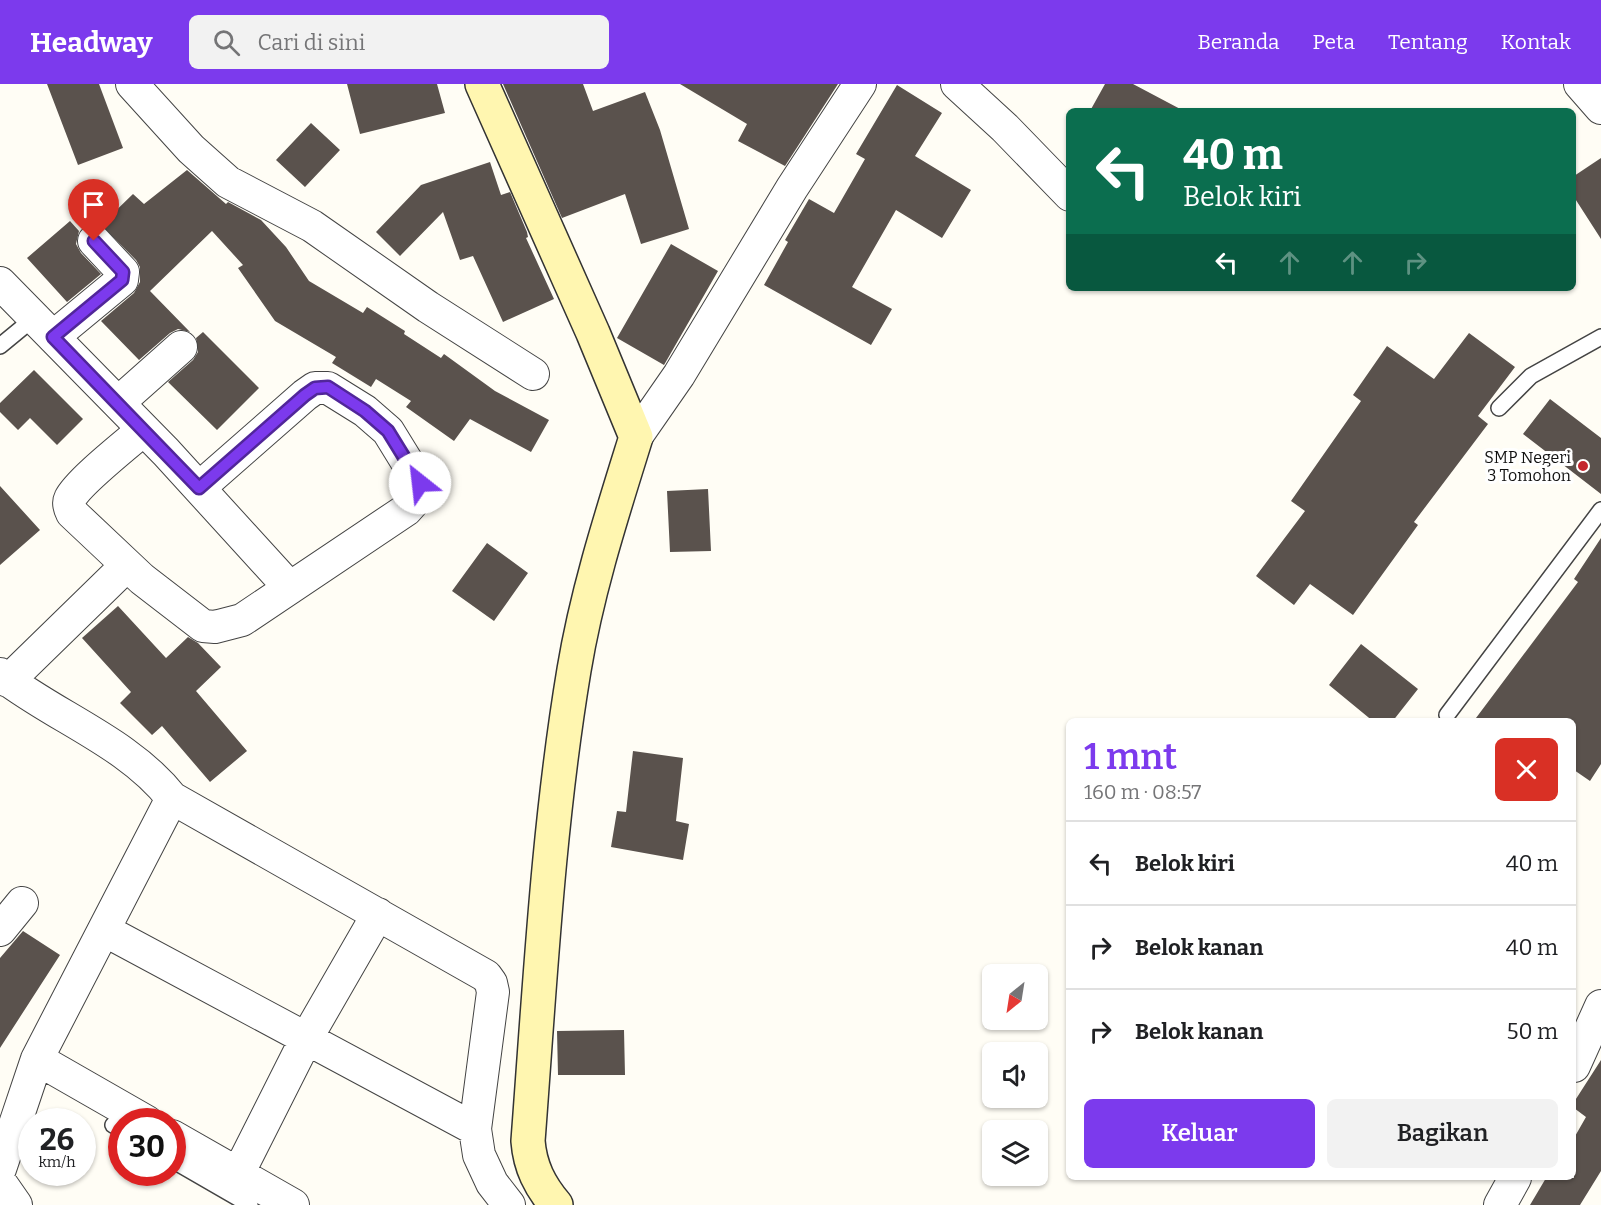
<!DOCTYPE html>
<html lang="id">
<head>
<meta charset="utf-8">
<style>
  body { margin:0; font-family:Bitter,serif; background:#f2f2f2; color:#202124; height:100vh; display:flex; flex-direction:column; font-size:22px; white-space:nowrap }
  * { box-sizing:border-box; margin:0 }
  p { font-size:20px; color:#757577 }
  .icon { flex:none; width:33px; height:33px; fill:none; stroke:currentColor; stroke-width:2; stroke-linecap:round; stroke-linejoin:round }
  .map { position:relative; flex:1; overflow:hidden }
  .details { position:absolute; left:1066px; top:634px; width:510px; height:462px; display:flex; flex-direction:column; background:#fff; border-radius:9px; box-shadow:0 2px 4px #0004 }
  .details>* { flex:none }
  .banner { position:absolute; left:1066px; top:24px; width:510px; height:183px; border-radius:9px; box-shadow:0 2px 4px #0004; background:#0b6e4f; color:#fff; overflow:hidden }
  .needle { width:39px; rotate:210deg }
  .fabs { position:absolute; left:982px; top:880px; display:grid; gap:12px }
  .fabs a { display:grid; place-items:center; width:66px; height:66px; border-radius:9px; background:#fff; box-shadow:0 2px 4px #0004; font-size:30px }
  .speed { position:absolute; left:18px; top:1024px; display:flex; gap:12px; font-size:30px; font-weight:700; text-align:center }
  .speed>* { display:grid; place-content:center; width:78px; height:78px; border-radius:50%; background:#fff; box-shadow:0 2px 4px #0004; line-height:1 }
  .speed small { font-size:15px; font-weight:400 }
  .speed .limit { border:9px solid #d22; background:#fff; color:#111 }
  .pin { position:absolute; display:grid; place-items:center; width:51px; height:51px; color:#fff; margin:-62px -26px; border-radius:50% 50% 50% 0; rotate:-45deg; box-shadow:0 0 6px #0007 }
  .pin .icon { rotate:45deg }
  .me { position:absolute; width:66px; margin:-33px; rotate:331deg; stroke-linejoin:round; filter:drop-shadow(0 0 4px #0008) }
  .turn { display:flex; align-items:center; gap:21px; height:126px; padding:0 18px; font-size:27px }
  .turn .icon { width:78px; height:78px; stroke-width:2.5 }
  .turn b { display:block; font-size:42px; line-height:51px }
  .lanes { display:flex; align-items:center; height:57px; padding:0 18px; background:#0003; justify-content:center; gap:30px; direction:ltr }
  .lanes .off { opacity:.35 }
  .round { display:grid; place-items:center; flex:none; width:63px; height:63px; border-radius:9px; background:#f2f2f2 }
  .overview { display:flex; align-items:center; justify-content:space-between; height:102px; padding:0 18px }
  h1 { font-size:36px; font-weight:600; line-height:45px; color:#7c3aed }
  .action { display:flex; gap:12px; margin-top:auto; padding:12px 18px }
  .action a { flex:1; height:69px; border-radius:9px; background:#7c3aed; color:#fff; font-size:24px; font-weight:600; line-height:69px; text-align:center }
  .action a+a { background:#f2f2f2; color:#202124 }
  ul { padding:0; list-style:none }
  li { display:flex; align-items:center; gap:18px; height:84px; padding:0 18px; border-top:2px solid #e0e0e0 }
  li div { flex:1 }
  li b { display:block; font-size:22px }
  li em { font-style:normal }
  header { display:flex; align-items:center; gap:36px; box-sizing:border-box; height:84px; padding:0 30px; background:#7c3aed; color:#fff }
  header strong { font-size:28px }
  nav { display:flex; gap:33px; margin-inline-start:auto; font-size:21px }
  .search { width:420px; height:54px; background:#f2f2f2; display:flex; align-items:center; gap:15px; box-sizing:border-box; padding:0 21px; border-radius:9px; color:#757577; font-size:22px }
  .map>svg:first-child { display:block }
  .building { fill:#5a524d }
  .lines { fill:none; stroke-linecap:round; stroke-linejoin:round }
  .lane-casing { stroke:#444; stroke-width:18 }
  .street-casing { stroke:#444; stroke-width:34 }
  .secondary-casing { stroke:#333; stroke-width:36 }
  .lane { stroke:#fff; stroke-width:15 }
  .street { stroke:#fff; stroke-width:32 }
  .secondary { stroke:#fff6b0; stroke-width:33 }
  .route-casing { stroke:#51269a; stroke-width:15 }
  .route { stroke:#7c3aed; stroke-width:10 }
  .poi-dot { fill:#c4262e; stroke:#fff; stroke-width:2 }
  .labels { text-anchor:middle; stroke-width:6; stroke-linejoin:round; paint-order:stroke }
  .poi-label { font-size:16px; fill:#111; stroke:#fff; text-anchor:end }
</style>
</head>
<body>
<header>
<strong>Headway</strong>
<div class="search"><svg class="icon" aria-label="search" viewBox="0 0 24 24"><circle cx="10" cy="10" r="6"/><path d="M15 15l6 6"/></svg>Cari di sini</div>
<nav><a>Beranda</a><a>Peta</a><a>Tentang</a><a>Kontak</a></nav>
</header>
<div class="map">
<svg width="1601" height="1121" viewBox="0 0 1601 1121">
  <rect width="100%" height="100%" fill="#fffdf5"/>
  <path class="building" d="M47,0H99L123,64L78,81Z
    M347,0H437L445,29L360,50Z
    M503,0H583L593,27L645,8L660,46L689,145L641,160L625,110L562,134Z
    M680,0H838L785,82L738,57L747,40Z
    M1105,0H1133L1184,27H1090Z
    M897,1L942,29L915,72L971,106L942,154L896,126L852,203L892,225L871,261L764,201L788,158L785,156L809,115L834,129L865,75L856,70Z
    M311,39L340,66L305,103L276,76Z
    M1601,74V155L1574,113V92Z
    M490,78L501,111L510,108L527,148L528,153L526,154L554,215L503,238L473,172L460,176L443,128L400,172L376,148L421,101Z
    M187,86L226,120L228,118L261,136L286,163L309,197L363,229L367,223L405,247L404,250L441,274L444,270L495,307L549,336L531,368L470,335L454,357L406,323L411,317L376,295L371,303L332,279L336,273L275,237L238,184L243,181L212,147L150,207L190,248L178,245L170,249L139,276L101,237L134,209L140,198V183L136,176L101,141L133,110L144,120Z
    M70,137L79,147L76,160L81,169L101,190L67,218L27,174Z
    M671,160L718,187L664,281L617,254Z
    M203,248L259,304L217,346L168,298L193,276L198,268L196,254Z
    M1469,249L1515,283L1478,332L1488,340L1414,438L1418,441L1353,531L1310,500L1294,521L1256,492L1305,427L1291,417L1361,317L1353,311L1387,262L1434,295Z
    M34,286L83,335L57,361L30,334L18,346L0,328V319Z
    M1550,315L1601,354V410L1523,350Z
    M0,402L40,446L0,481Z
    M708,405L711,467L670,468L667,407Z
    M1601,454V680L1590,697L1574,686V638H1473L1578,498L1574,495Z
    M487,459L528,489L494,537L452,507Z
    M118,522L166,574L188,553L198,559L221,583L196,607L247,667L210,698L162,642L152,651L120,619L131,608L82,554Z
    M1361,560L1418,605L1392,638H1374L1329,601Z
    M633,667L683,674L676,737L689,740L683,776L611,763L617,727L626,728Z
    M23,847L60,871L0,964V874Z
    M624,946L625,991H558L557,947Z
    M1601,976V1087L1580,1121H1530L1546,1094H1574V1054L1586,1033L1574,1024V1018Z"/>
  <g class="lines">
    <g class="lane-casing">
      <path id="lane" d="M0,262L34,234
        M1499,324L1531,292L1601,253
        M1447,631L1601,426
        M113,1041L122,1046
        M172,1076L250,1121"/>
    </g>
    <g class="street-casing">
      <path id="street" d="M132,0L191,65L228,98L312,142L428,223L533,290
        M957,0L1005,44L1070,111
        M1580,0L1601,24
        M0,199L166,368L290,504
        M53,253L122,196L123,188L94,157
        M118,319L181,263
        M143,346C128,359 77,399 70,415C68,419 70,425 72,429L142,495L203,542L215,543L242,536L406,426L414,417L420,399L388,347L365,327L328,304H315L305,311L199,404
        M636,353L679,291L792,104L860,0
        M0,590C55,633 128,658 172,714L486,892L491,899L493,908L475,1045L479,1071L492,1099L509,1121
        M8,597L127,481
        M0,846L22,819
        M104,846L475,1045
        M37,975L147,1038
        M1574,982L1601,922
        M172,1052L293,1121
        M0,1085L37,975L172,714
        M238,1090L306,955L378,830
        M0,1098L16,1121
        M1500,1121L1515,1094"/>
    </g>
    <g class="secondary-casing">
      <path id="secondary" d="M482,0L593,249L636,353C612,430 587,507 574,586C548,742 540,900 528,1057C530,1083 540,1102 556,1121"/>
    </g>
    <use href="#lane" class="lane"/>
    <use href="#street" class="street"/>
    <use href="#secondary" class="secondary"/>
  </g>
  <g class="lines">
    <g class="route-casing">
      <path id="route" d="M94,157L123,188L122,196L53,253L199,404L305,311L315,304L328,303L365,327L388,347L420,399"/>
    </g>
    <use href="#route" class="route"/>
  </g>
  <circle class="poi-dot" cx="1583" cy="382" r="6"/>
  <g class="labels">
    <g class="poi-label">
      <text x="1571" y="379">SMP Negeri<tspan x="1571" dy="18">3 Tomohon</tspan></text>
    </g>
  </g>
</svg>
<div class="fabs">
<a><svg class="needle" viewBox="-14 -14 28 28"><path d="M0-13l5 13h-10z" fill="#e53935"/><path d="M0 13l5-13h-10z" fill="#757577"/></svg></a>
<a><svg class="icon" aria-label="sound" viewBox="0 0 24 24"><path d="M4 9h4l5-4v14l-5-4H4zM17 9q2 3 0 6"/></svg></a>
<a><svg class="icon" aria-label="layers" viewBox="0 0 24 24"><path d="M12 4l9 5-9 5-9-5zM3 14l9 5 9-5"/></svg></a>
</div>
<div class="speed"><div>26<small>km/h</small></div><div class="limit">30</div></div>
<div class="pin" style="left:94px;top:157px;background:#d93025"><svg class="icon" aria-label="arrive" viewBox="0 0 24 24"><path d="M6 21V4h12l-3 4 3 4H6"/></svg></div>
<svg class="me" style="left:420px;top:399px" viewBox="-20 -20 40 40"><circle r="19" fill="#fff"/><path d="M0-13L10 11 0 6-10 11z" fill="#7c3aed"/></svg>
<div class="banner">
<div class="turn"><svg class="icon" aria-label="left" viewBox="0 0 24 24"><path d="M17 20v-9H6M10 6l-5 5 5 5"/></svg><div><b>40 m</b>Belok kiri</div></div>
<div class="lanes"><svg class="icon" aria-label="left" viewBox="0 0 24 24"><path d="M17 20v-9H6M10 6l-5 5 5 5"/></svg><svg class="icon off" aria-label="ahead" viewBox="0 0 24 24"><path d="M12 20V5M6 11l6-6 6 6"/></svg><svg class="icon off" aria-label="ahead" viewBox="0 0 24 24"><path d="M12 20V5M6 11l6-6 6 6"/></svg><svg class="icon off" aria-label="right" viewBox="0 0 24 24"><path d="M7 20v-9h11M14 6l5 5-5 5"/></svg></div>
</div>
<section class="details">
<div class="overview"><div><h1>1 mnt</h1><p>160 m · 08:57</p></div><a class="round" style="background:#d93025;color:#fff"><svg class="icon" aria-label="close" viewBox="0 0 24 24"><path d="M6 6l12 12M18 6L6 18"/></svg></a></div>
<ul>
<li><svg class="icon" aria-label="left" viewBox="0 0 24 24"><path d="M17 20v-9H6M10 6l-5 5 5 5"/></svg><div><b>Belok kiri</b></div><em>40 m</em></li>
<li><svg class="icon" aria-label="right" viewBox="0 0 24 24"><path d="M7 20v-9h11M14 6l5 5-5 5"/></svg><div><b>Belok kanan</b></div><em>40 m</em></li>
<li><svg class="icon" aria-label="right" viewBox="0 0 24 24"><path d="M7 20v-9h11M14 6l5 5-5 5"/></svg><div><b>Belok kanan</b></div><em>50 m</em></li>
</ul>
<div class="action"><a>Keluar</a><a>Bagikan</a></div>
</section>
</div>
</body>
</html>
